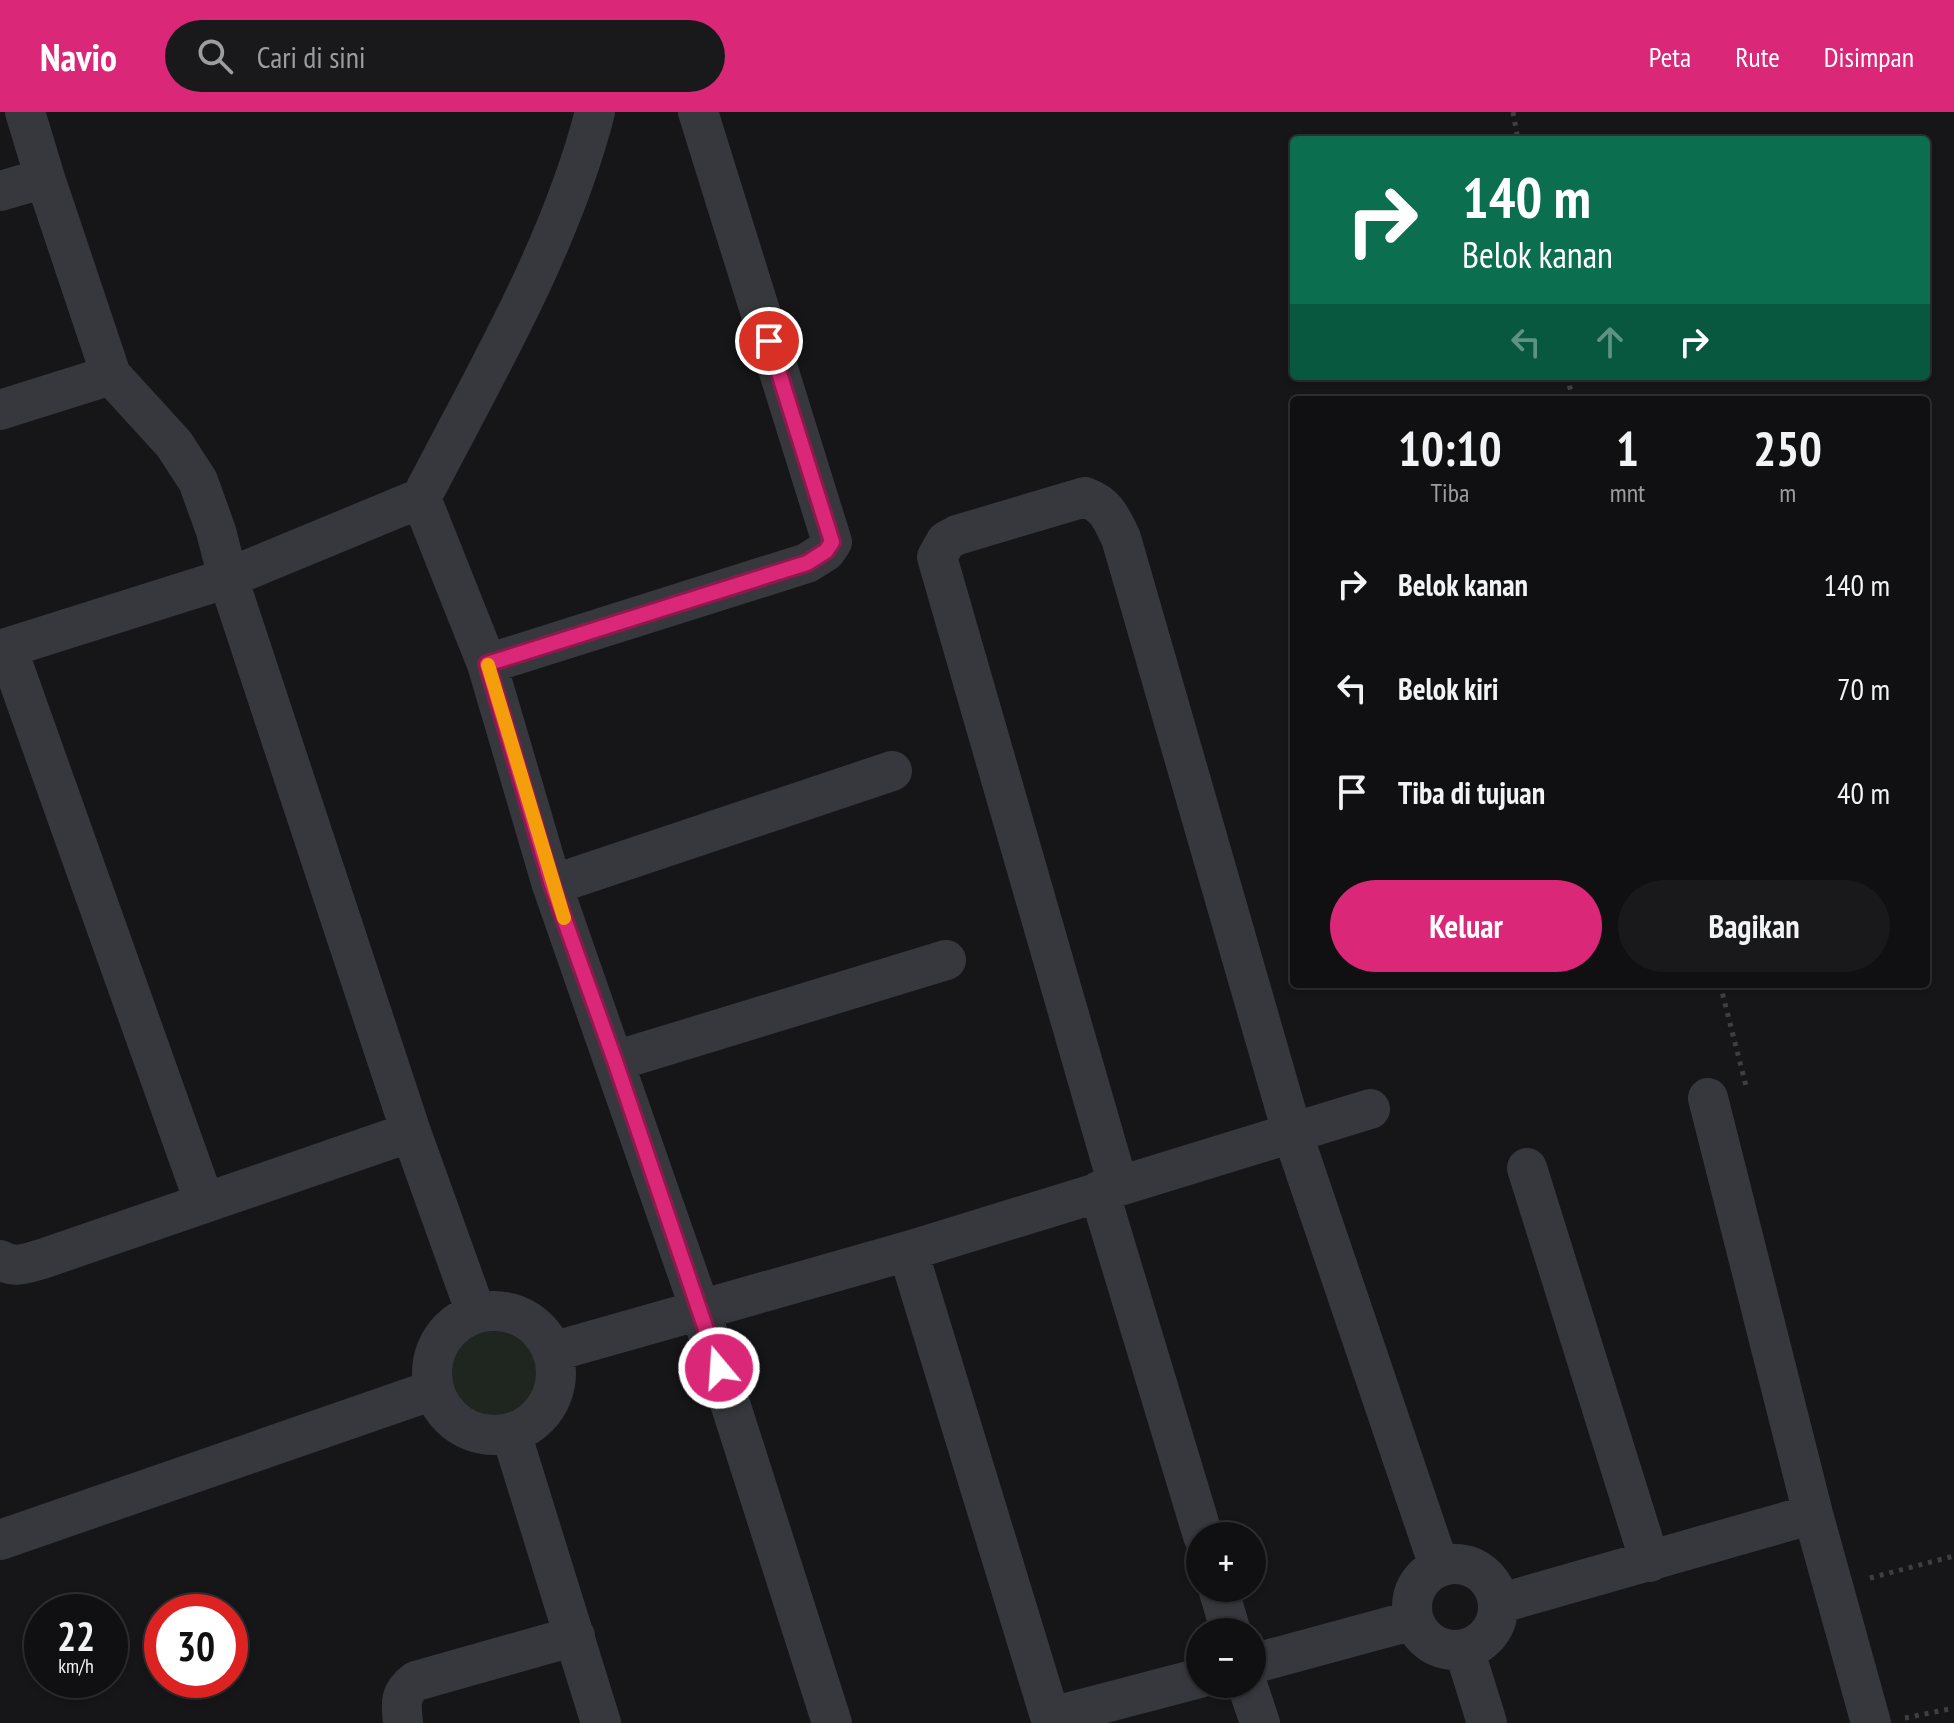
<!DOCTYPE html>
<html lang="id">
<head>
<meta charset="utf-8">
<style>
  body { margin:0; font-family:"PT Sans Narrow",sans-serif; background:#19191b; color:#f1f3f6; height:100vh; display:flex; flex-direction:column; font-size:30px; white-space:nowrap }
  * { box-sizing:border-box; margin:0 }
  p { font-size:26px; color:#9c9d9f }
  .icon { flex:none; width:44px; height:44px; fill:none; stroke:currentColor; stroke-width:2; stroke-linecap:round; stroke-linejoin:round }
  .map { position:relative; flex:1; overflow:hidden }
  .panel { position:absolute; left:1290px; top:284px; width:640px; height:592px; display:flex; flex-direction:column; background:#101012; border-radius:8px; box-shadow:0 2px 6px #0004,0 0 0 2px #303032 }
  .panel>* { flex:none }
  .top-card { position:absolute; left:1290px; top:24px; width:640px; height:244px; border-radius:8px; box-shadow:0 2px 6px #0004,0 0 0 2px #303032; background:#0b6e4f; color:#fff; overflow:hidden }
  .fabs { position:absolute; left:1186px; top:1410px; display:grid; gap:16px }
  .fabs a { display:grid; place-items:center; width:80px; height:80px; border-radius:50%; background:#101012; box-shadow:0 2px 6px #0004,0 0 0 2px #303032; font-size:40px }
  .speed { position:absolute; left:24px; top:1482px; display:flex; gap:16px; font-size:40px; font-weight:700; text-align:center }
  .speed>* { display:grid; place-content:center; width:104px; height:104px; border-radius:50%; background:#101012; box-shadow:0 2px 6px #0004,0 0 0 2px #303032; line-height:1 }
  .speed small { font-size:20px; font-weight:400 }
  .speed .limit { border:12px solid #d22; background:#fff; color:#111 }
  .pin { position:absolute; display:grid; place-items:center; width:68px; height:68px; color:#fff; margin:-34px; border:4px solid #fff; border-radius:50%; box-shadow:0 2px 8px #0007 }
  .me { position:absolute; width:88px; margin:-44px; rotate:342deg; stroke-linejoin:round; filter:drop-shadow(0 0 6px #0008) }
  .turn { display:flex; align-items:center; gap:28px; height:168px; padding:0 40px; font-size:36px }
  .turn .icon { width:104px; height:104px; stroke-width:2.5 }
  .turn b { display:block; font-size:56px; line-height:68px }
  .lanes { display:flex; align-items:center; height:76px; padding:0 40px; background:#0003; justify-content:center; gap:40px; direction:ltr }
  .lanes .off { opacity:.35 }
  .eta { display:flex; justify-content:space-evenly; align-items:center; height:136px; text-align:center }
  .eta b { font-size:48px; font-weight:800; line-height:56px }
  .button { display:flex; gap:16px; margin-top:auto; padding:16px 40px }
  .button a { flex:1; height:92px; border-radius:48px; background:#db2777; color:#fff; font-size:32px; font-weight:800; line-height:92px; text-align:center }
  .button a+a { background:#19191b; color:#f1f3f6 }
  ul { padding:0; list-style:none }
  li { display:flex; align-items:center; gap:24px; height:104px; padding:0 40px }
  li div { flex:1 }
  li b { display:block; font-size:30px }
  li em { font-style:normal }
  header { display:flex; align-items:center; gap:48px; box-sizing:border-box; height:112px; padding:0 40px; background:#db2777; color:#fff }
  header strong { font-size:38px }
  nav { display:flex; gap:44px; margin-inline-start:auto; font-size:28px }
  .search { width:560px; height:72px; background:#19191b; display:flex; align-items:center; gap:20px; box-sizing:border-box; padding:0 28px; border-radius:44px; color:#9c9d9f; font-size:30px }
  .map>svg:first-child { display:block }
  .green { fill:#1e261f }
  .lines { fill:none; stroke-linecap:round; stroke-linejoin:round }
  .path { stroke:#3d3f44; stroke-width:5; stroke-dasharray:4 6; stroke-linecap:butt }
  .minor { stroke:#37383d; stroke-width:40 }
  .route-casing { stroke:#8e194d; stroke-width:20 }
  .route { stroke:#db2777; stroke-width:14 }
  .slow { stroke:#f59e0b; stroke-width:14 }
</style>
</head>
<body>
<header>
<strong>Navio</strong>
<div class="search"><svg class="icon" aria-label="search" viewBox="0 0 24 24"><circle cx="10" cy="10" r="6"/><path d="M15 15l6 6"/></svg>Cari di sini</div>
<nav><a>Peta</a><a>Rute</a><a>Disimpan</a></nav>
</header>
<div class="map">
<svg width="1954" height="1611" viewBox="0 0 1954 1611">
  <rect width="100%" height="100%" fill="#161618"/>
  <path class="green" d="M451 1262a43 43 0 1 1 86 0a43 43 0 1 1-86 0Z"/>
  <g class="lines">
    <path class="path" d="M1513,0L1518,28
      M1567,264L1573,288
      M1720,872L1746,974
      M1870,1466L1954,1444
      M1905,1606L1954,1596"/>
    <path class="minor" d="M25,0L45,66L111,263L174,332L198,369L216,419L228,466L411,1020L476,1201
      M0,79L45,66
      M0,298L111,263
      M7,536L204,1089
      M0,538L228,466L421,386
      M487,552L807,451L826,439L832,430L698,0
      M552,773L487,552L421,386C485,262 560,136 595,0
      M615,949L946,848
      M1708,986L1813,1402L1871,1611
      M1527,1056L1650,1450
      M1118,1073L937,445L946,429L957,423L1085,385C1107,393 1111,406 1121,426L1292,1020L1439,1454
      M1099,1079L1203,1424
      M908,1139L1370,997
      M0,1148C15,1157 26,1151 42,1147L411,1020
      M432 1261a62 62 0 1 1 124 0a62 62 0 1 1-124 0Z
      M552,1240L908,1139L1052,1611
      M511,1321L601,1611
      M0,1428L433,1278
      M1412 1495a43 43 0 1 1 86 0a43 43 0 1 1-86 0Z
      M1218,1476L1231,1520
      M1498,1492L1813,1402
      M1464,1537L1487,1611
      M1252,1552L1414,1508
      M1247,1572L1260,1611
      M1051,1605L1200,1566
      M403,1611C401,1592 399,1581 416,1569L575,1524
      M832,1611L700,1197L552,773L892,659"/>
  </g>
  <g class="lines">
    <g class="route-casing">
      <path id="route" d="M719,1256L615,949L552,773L487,552L807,451L826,439L832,430L769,229"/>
    </g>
    <use href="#route" class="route"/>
    <path class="slow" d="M488,553L564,806"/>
  </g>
</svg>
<div class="fabs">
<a>+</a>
<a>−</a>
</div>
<div class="speed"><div>22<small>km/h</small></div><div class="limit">30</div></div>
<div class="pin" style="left:769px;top:229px;background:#d93025"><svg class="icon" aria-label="arrive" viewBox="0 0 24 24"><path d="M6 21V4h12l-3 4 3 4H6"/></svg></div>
<svg class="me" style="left:719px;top:1256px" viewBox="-20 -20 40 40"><circle r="17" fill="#db2777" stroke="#fff" stroke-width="3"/><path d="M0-11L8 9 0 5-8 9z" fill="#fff"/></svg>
<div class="top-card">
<div class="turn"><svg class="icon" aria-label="right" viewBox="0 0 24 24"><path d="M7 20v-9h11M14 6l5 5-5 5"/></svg><div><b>140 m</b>Belok kanan</div></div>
<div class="lanes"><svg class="icon off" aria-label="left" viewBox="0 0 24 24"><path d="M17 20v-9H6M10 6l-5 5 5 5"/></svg><svg class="icon off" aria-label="ahead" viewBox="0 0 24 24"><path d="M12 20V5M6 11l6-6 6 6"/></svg><svg class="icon" aria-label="right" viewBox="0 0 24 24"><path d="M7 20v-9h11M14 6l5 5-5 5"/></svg></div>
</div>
<section class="panel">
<div class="eta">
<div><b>10:10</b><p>Tiba</p></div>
<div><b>1</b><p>mnt</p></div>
<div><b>250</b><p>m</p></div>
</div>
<ul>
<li><svg class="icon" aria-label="right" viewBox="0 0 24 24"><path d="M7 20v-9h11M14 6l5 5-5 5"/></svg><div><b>Belok kanan</b></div><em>140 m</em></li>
<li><svg class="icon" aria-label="left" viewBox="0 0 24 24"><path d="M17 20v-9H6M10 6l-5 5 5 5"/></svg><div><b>Belok kiri</b></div><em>70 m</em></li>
<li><svg class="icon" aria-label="arrive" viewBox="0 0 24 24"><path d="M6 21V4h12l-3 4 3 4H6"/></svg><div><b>Tiba di tujuan</b></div><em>40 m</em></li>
</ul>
<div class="button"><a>Keluar</a><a>Bagikan</a></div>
</section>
</div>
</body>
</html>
